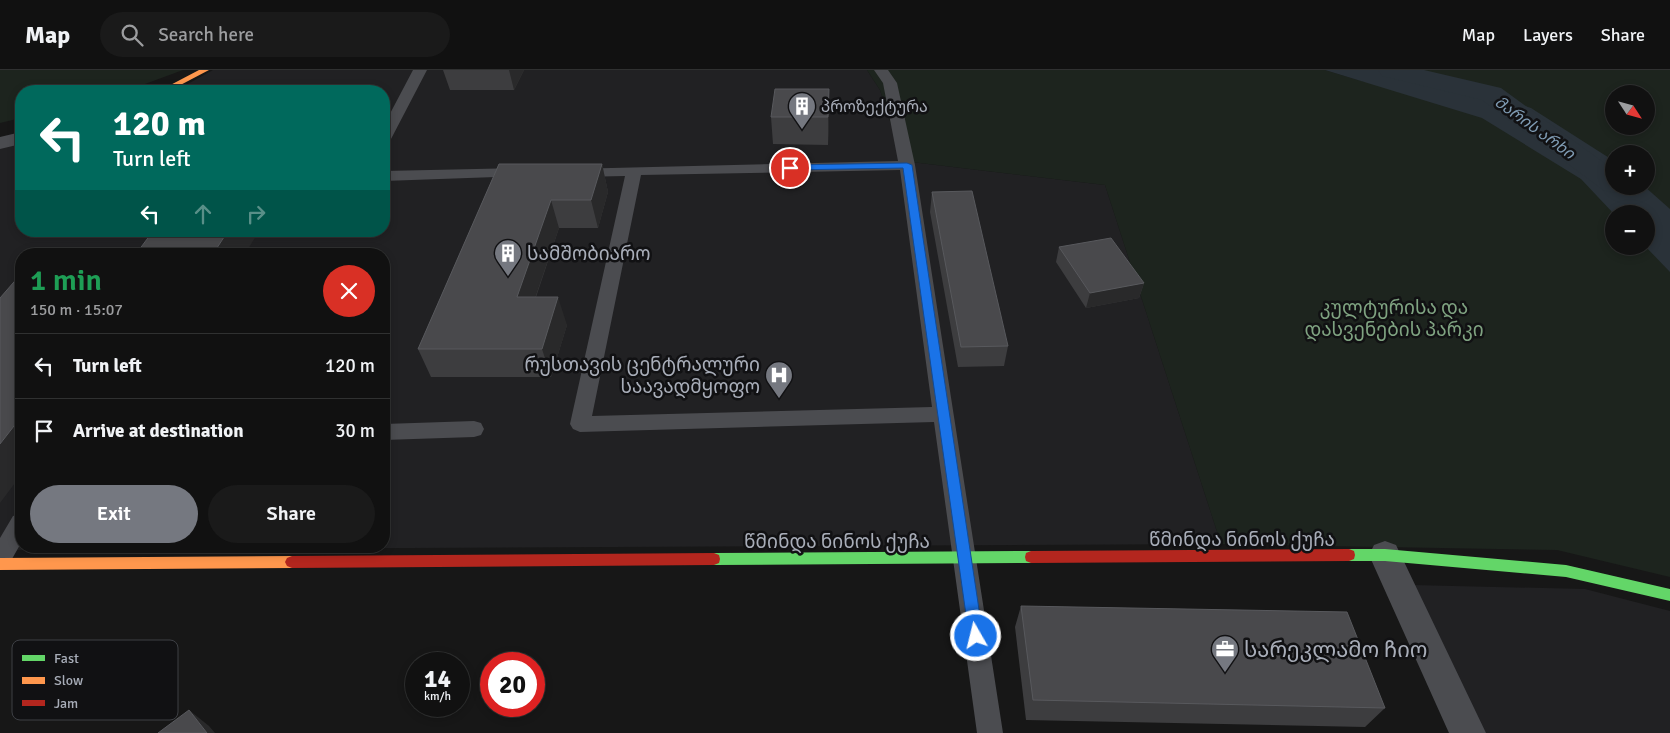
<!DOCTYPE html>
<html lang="en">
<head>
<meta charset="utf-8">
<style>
  body { margin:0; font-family:Signika,"Noto Sans Georgian",sans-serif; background:#1a1a1a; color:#f1f3f6; height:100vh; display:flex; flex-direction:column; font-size:19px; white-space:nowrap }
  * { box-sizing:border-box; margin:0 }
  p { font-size:16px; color:#9c9d9f }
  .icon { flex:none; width:28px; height:28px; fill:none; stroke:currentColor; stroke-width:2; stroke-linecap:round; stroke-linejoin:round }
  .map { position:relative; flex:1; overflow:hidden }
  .side { position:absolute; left:15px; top:178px; width:375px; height:305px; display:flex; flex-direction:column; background:#111; border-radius:20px; box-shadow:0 2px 8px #0003,0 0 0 1px #303131 }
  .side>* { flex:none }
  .guide { position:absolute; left:15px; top:15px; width:375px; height:152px; border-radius:20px; box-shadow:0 2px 8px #0003,0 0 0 1px #303131; background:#00695c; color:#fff; overflow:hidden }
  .needle { width:32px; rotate:126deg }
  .tools { position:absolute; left:1605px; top:15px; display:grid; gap:10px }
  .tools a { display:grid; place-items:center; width:50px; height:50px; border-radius:50%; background:#111; box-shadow:0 2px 8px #0003,0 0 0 1px #303131; font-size:25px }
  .speed { position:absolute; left:405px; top:582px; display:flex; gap:10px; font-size:25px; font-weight:700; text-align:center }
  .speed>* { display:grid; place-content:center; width:65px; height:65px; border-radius:50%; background:#111; box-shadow:0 2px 8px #0003,0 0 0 1px #303131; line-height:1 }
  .speed small { font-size:12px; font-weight:400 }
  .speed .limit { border:8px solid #d22; background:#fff; color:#111 }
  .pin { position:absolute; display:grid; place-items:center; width:42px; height:42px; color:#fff; margin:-21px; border:2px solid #fff; border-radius:50%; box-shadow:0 1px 5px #0007 }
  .me { position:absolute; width:55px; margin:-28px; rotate:352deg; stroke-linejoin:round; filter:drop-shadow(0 0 4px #0008) }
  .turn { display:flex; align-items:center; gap:18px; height:105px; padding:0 15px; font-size:22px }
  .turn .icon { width:65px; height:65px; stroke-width:2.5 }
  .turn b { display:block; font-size:35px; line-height:42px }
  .lanes { display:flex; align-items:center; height:48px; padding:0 15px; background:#0003; justify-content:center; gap:25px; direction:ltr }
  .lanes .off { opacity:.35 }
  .round { display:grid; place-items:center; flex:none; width:52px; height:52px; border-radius:26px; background:#1a1a1a }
  .overview { display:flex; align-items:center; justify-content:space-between; height:85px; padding:0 15px }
  h1 { font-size:30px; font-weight:600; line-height:38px; color:#1e9e55 }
  .cta { display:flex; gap:10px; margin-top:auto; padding:10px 15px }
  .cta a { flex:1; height:58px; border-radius:30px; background:#757880; color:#fff; font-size:20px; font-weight:600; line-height:58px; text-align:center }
  .cta a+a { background:#1a1a1a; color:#f1f3f6 }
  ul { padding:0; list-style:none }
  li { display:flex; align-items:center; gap:15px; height:65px; padding:0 15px; border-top:1px solid #303131 }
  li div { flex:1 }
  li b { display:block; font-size:19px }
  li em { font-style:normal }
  header { display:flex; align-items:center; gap:30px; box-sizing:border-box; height:70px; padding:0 25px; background:#111; border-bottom:1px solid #303131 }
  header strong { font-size:24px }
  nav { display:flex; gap:28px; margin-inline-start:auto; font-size:18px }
  .search { width:350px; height:45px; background:#1a1a1a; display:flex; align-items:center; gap:12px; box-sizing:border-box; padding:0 18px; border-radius:28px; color:#9c9d9f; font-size:19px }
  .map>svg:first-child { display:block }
  .built { fill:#212123; fill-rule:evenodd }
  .green { fill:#1d241e; fill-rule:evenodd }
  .water { fill:#2a3239 }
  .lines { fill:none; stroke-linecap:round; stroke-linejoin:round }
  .canal { fill:#2a3239; fill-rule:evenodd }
  .lane { fill:#4b4c50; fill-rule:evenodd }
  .street { fill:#4b4c50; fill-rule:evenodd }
  .fast { fill:#63d668; fill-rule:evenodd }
  .slow { fill:#ff974d; fill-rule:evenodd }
  .jam { fill:#b3261e; fill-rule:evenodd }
  .wall { fill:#3d3d3f }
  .shaded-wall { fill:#29292a }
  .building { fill:#49494c; stroke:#58595d }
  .route { fill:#1a73e8; stroke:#114b97 }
  .labels { text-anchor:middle; stroke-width:5; stroke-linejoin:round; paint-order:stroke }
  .far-poi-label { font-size:16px; fill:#a8adb8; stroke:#111113; text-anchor:start }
  .far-water-label { font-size:16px; font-style:italic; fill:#7f9bb3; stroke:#111113 }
  .poi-label { font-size:19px; fill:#a8adb8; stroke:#111113; text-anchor:start }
  .park-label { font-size:19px; fill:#7fa381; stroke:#111113 }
  .street-label { font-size:19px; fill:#a8adb8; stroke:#111113 }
  .near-poi-label { font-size:22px; fill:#a8adb8; stroke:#111113; text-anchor:start }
  .key { fill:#111113; stroke:#3e4045; stroke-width:1 }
  .key-label { font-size:14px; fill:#a8adb8 }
</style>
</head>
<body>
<header>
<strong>Map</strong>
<div class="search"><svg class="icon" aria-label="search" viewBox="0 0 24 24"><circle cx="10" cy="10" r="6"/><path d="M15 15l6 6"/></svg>Search here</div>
<nav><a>Map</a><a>Layers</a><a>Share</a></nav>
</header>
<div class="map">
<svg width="1670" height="663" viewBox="0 0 1670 663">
  <rect width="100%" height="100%" fill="#171717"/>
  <path class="built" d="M213,0H867L880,20L903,91L1105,115L1221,474L0,480V77L21,73V161H384V21H175ZM21,184H384V476H21Z
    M1412,515L1585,519L1670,541V663H1480Z"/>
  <path class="green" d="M0,0H183L126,21H21V48L0,53Z
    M867,0H1325L1365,12L1370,0H1670V507L1557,480L1221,474L1105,115L903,91L880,20ZM1614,24H1646V56H1614ZM1614,84H1646V116H1614ZM1614,144H1646V176H1614Z"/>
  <path class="water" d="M1325,0H1411L1531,38L1614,91V116H1644L1670,139V202L1645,176L1646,144H1614L1581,109L1482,48Z"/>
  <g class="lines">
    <path class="canal" d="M1378,0H1424L1501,18L1614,100V116H1628L1625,120L1614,123L1603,120L1482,30L1382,6Z"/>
    <path class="lane" d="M413,0H427L391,69L389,72L384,73V55Z
      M874,0H888L897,13L915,95L1003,663H977L934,352L580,362L573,359L570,354L625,106L576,107L571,105L568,102L571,99L898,91L883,13ZM900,100L932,337L592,346L641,105Z
      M522,98L527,100L530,103L527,106L384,111V101Z
      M474,351L481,353L484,359L481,365L474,367L384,370V354Z
      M21,444V473L8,496L0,499V468L13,446Z"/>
    <path class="street" d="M21,62V74L0,79V67Z
      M1385,471L1396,475L1486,663H1449L1369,485L1374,475Z"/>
    <path class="fast" d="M1349,479H1385L1566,495L1670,519V531L1566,507L1385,491H1349L1344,489L1343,485L1344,481Z
      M1031,481L1036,483L1037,487L1036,491L1031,493L714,495L709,493L708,489L709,485L714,483Z"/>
    <path class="slow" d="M199,0H209L169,21H159Z
      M292,486L297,488L299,492L297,496L292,498L0,500V488Z"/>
    <path class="jam" d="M1349,479L1354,481L1355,485L1354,489L1349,491L1031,493L1026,491L1025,487L1026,483L1031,481Z
      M714,483L719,485L720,489L719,493L714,495L292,498L287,496L285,492L287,488L292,486Z"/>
  </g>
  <path class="wall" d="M443,0H524L514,20H450Z
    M829,46L828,75L773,74L771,47Z
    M499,94H602L608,122L598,158H559L536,227L567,255L551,307H431L418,279Z
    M932,122L1008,276L1004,296L958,297L930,142Z
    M1059,177L1144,213L1139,228L1086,238L1056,192Z
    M1021,536L1385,638L1365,657L1026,650L1015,557Z"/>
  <path class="shaded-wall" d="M509,0H524L514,20Z
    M829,19V46L828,75V47Z
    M602,94L608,122L598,158L591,130Z
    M551,130L559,158L526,255L517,227Z
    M228,161H259L245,184H213Z
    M1144,213L1139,228L1086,238L1090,223Z
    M558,227L567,255L551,307L542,279Z
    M21,347V405L0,433V374Z
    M189,640L209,656L215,663H207Z"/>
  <path class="building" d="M775,19H829L828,47H771Z
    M499,94H602L591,130H551L517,227H558L542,279H418Z
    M972,121L1008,276L961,277L932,122Z
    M153,161H228L213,184H136Z
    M1111,168L1144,213L1090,223L1059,177Z
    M20,205H21V347L0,374V228Z
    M1021,536L1347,542L1385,638L1033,630Z
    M189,640L207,663H158Z"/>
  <path class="route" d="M907,93L912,95L983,566L981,570L976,572L971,570L969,566L903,98L790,100L786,98L790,95Z"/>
  <defs>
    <g id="building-pin" transform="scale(1.4375)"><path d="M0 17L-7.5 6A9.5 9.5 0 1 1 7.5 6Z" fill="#757880" stroke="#111113"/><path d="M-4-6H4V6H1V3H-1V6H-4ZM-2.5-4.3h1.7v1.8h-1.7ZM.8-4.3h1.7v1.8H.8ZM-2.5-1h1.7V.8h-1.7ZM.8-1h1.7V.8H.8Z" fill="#fff"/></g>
    <g id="hospital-pin" transform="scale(1.4375)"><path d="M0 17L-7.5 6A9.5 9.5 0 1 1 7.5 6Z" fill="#757880" stroke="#111113"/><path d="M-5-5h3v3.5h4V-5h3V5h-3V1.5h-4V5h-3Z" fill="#fff"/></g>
    <g id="office-pin" transform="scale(1.4375)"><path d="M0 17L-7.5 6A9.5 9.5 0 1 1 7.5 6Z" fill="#757880" stroke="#111113"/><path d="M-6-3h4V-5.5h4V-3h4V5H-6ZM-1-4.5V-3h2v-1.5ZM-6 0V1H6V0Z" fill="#fff"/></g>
  </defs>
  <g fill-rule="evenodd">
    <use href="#building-pin" x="802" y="36"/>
    <use href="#building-pin" x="508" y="183"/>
    <use href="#hospital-pin" x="779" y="305"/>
    <use href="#office-pin" x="1225" y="579"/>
  </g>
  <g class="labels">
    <g class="far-poi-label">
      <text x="821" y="42">პროზექტურა</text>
    </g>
    <g class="far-water-label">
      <text transform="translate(1535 57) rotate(36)" y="6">მარის არხი</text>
    </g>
    <g class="poi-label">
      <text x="527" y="190">სამშობიარო</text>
      <text x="760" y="301" text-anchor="end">რუსთავის ცენტრალური<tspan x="760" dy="22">საავადმყოფო</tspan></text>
    </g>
    <g class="park-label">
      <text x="1394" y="244">კულტურისა და<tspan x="1394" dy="22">დასვენების პარკი</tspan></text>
    </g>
    <g class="street-label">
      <text x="1242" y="476">წმინდა ნინოს ქუჩა</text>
      <text x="837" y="478">წმინდა ნინოს ქუჩა</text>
    </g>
    <g class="near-poi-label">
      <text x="1244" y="587">სარეკლამო ჩიო</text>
    </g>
  </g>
  <rect x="12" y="570" width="166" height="80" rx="8" class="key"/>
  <rect x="22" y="585" width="23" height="6" fill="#63d668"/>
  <rect x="22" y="607" width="23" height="7" fill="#ff974d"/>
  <rect x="22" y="630" width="23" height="6" fill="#b3261e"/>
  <g class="key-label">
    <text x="54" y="593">Fast</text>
    <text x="54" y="615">Slow</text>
    <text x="54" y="638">Jam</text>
  </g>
</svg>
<div class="tools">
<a><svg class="needle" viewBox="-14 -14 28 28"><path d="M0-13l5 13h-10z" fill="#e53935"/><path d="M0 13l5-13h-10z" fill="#9c9d9f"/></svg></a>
<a>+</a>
<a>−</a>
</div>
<div class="speed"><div>14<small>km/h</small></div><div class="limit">20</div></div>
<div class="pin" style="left:790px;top:98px;background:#d93025"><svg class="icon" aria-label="arrive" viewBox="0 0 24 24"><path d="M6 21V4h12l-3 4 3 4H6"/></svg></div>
<svg class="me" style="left:976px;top:566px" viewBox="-20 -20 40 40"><circle r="17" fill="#1a73e8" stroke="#fff" stroke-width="3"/><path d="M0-11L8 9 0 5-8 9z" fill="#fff"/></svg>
<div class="guide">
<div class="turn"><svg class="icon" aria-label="left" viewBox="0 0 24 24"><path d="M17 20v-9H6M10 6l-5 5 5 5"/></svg><div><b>120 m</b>Turn left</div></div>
<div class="lanes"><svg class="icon" aria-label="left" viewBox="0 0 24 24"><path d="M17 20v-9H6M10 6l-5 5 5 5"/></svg><svg class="icon off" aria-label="ahead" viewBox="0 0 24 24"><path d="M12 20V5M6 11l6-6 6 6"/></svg><svg class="icon off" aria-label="right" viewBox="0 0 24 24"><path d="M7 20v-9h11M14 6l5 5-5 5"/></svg></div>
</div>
<section class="side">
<div class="overview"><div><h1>1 min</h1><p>150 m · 15:07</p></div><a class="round" style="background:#d93025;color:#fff"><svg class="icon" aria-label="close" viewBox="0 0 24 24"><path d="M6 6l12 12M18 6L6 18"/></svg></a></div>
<ul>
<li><svg class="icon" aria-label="left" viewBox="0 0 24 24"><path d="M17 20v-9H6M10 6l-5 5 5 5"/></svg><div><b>Turn left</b></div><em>120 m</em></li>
<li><svg class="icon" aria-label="arrive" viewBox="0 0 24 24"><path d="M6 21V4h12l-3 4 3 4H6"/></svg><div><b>Arrive at destination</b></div><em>30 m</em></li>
</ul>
<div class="cta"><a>Exit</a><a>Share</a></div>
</section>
</div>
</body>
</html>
